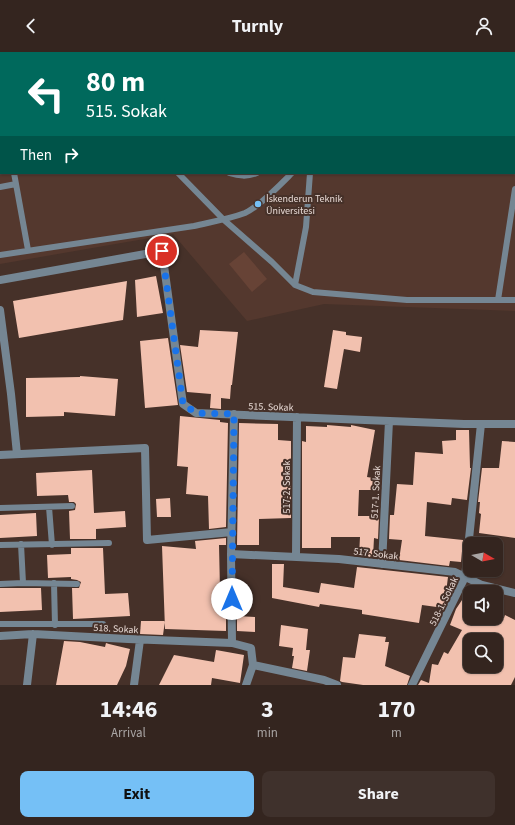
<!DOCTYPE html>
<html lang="en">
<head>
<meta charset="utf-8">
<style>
  body { margin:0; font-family:"Source Sans 3",sans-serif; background:#3f312c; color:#f1f3f6; height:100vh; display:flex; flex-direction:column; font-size:15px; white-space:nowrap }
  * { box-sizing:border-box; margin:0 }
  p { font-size:13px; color:#a9a5a4 }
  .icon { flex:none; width:22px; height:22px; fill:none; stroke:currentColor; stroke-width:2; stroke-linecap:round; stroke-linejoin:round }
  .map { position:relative; height:633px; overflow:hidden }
  .panel { display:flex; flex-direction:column; background:#34251f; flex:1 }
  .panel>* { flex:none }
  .banner { position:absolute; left:0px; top:0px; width:515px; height:122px; box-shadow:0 1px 3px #0004,0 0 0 1px #4e423d; background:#00695c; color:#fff; overflow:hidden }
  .needle { width:26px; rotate:99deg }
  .buttons { position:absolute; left:463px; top:485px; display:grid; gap:8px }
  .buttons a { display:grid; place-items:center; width:40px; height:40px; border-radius:8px; background:#34251f; box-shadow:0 1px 3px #0004,0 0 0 1px #4e423d; font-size:20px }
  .pin { position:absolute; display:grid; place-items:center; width:34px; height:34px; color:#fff; margin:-17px; border:2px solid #fff; border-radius:50%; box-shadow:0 1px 4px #0007 }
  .me { position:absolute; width:44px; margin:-22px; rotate:0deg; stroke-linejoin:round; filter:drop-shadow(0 0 3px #0008) }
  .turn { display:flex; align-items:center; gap:14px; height:84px; padding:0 20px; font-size:18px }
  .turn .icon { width:52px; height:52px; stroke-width:2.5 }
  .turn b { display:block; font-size:28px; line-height:34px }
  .then { display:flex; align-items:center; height:38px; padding:0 20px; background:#0003; gap:8px; font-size:15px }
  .eta { display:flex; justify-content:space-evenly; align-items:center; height:68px; text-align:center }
  .eta b { font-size:24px; font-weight:700; line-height:28px }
  .primary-button { display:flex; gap:8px; margin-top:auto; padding:8px 20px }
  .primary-button a { flex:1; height:46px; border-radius:8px; background:#75c0f6; color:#111; font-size:16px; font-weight:700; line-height:46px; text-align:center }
  .primary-button a+a { background:#3f312c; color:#f1f3f6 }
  header { display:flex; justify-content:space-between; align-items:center; height:52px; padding:0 20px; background:#34251f; font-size:18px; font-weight:700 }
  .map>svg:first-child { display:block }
  .built { fill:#54382e; fill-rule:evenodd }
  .green { fill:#674336 }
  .building { fill:#f2c1af; fill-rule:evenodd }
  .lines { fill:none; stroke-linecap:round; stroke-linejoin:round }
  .service { stroke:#758693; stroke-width:6 }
  .minor { stroke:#758693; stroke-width:8 }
  .route { stroke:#1a73e8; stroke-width:7; stroke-dasharray:0 12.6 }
  .poi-dot { fill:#75c0f6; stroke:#463129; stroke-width:1.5 }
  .labels { text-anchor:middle; stroke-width:4; stroke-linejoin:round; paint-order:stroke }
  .poi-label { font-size:10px; fill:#e9dbd6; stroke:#463129; text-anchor:start }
  .street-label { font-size:10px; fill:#e9dbd6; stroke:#463129 }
</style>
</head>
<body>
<header><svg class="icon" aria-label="back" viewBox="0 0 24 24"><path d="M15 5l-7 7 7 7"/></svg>Turnly<svg class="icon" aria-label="person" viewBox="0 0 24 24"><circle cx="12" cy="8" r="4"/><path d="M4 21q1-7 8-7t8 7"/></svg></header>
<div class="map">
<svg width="515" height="633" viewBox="0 0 515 633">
  <rect width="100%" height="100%" fill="#463129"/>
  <path class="built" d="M0,0H515V259L324,252L247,269L173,182L0,212ZM1,1H514V121H1Z"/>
  <path class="green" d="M244,200L267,227L252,240L229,212Z"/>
  <path class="building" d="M156,224L163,261L137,265L135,228Z
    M127,229L123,268L19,286L13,249Z
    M200,278L238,280L232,333H231L230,347L221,346V357L210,356L211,342L187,340L180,293L198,295Z
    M333,278L346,280V283L362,285L360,300L344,297L337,337L324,335Z
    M168,286L178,353L145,356L140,289Z
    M80,324L118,327L115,364L64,360V364L26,365V326L80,325Z
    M180,364L220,368V370L228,371L226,475L209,477L208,444L186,442L188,415L177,414Z
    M239,371L278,372V388L291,389V466L259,467V493H237Z
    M327,373L351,375V373L375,378L367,425L373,426V438H359L358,464H379L378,487L374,486L373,505L359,504L360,485H331V496H302V389L306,390V374L327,375Z
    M456,378H469L470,416H471L467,448L452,446L451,453L427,450L425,484L463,488L461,510L450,509L449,514L399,508L402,488L389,487L390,463H394L397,432L413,433L415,400L443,402L442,389L456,388Z
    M502,389L515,390V486L479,481L481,462L479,461L480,450H478L482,416H499Z
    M92,418L94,461L125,459L126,475L96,477V487H70L69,459L75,458L76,452L74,450H69L68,443L37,444L36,421Z
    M170,446L171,465H157L156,447Z
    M36,461L37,484L0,486V463Z
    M226,486V493H219L220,538H222L220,564H226V579L165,577L162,494L196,497L195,489Z
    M71,496H103L105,542L128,541L130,564L73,567L72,536H79L81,530L77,528L71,527V525L48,526L47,503L71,502Z
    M272,512H284L283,535L319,541L321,531L354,536L357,515L448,525L444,556L422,553L419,571L362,562V558L320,552L319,555L272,546Z
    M0,536H41L42,558L0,560Z
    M470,536V566H504L505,563L515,568V625L511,633H418L421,628L429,631L432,612L438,613L444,600L448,602L462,578L450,573L456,557ZM470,588H496V614H470Z
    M237,564L255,565V580L237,579Z
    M141,569H165L163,583L140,582Z
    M281,573L308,577L306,598H310L307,619L292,616L294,604H292L293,596L279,594Z
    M359,582L386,585L385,590H389L385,614L410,624L407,633H363L342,630L340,629L343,605L355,606Z
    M64,589L80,590L105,595L106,591L109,592L130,597L126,614L117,633H56Z
    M216,598L244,603L240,631L212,626L211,633H159L174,603L214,610Z"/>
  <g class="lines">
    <path class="service" d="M108,0L109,1
      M321,1V0
      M358,1L359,0
      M0,10H1
      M0,40L1,46
      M0,83H1
      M514,101L515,102
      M14,121L28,198
      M178,121L224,168L272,210L295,233L313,240L407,248H515
      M229,121C239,124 247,125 257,121
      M0,135L16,132
      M0,203L194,174C211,170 229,167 245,161C259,155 281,132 292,121
      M295,233L306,175L310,121
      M498,248L515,137
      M49,455L52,493
      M0,456L72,454
      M21,492L23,531
      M0,493L109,491
      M54,531L55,573
      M0,532L23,531L77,532
      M0,572H103"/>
    <path class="minor" d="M0,228L162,199L183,352L196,361L464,372H515
      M0,258L11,342L17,402
      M0,403L145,396L147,488L232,480
      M231,502L339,507L455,520L482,533L515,541
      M296,505L297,365
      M382,512L389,369
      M0,584L33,582L128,587L232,591L251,596L253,613L246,633
      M232,591L231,502L234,362
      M253,613L324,628L337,633
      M27,633L33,582
      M134,633L140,588
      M412,633L465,525L481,372"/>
  </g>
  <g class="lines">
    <path class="route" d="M162,199L183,352L196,361L234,362L232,547"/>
  </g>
  <circle class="poi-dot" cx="258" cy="152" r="4"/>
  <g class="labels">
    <g class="poi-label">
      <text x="266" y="150">İskenderun Teknik<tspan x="266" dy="12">Üniversitesi</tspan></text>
    </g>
    <g class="street-label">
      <text transform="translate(271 354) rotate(2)" y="4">515. Sokak</text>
      <text transform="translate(286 435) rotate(-90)" y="4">517-2. Sokak</text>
      <text transform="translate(375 440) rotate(-87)" y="4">517-1. Sokak</text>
      <text transform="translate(376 501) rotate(7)" y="4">517. Sokak</text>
      <text transform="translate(443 549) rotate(-64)" y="4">518-1. Sokak</text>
      <text transform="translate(116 576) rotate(3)" y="4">518. Sokak</text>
    </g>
  </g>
</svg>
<div class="buttons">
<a><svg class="needle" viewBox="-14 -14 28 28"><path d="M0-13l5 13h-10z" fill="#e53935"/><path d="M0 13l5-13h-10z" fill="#a9a5a4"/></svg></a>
<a><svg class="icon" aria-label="sound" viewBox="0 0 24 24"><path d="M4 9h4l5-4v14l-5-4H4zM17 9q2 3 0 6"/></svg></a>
<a><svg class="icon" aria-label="search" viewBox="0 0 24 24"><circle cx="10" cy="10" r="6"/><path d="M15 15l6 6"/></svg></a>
</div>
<div class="pin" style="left:162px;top:199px;background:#d93025"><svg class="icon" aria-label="arrive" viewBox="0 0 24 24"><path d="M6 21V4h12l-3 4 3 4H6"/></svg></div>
<svg class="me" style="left:232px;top:547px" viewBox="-20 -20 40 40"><circle r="19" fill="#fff"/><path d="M0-13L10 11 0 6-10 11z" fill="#1a73e8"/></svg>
<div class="banner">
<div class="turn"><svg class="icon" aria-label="left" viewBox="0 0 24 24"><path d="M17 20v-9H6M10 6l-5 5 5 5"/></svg><div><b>80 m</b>515. Sokak</div></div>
<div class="then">Then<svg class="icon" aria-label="right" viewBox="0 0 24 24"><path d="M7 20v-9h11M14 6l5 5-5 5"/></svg></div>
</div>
</div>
<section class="panel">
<div class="eta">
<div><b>14:46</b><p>Arrival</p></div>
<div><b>3</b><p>min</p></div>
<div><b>170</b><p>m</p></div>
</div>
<div class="primary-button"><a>Exit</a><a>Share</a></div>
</section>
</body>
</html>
